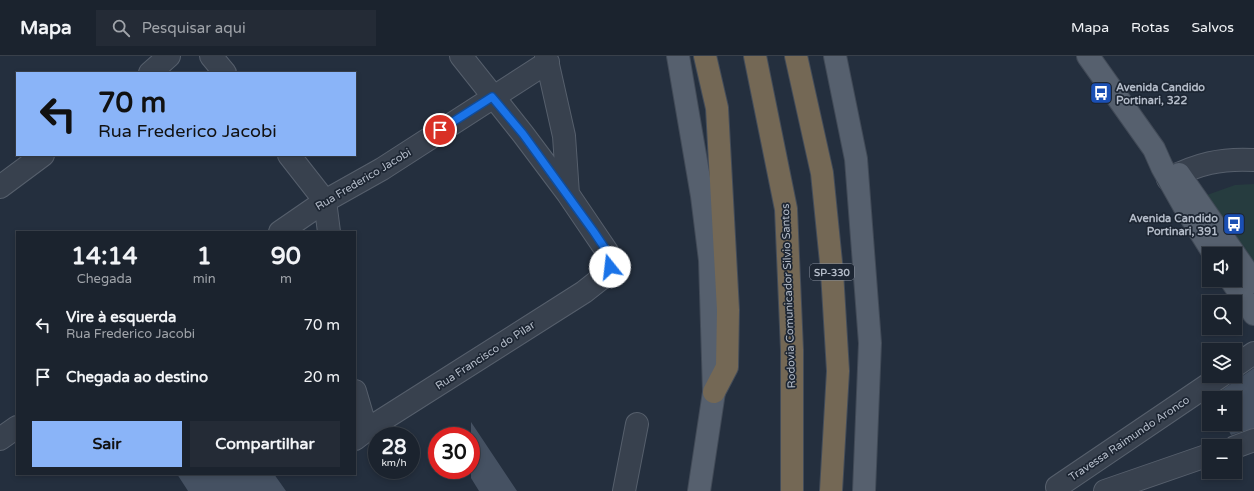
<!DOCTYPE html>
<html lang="pt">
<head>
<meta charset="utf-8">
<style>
  body { margin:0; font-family:"Varela Round",sans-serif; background:#242b36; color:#f1f3f6; height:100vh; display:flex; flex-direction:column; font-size:15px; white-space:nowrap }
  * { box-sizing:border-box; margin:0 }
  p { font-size:13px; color:#a0a4aa }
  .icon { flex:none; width:22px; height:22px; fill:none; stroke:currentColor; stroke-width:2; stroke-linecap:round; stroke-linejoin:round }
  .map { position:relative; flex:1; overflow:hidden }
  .drawer { position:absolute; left:16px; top:175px; width:340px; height:244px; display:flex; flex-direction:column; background:#1b232e; border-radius:0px; box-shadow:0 2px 6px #0003,0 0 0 1px #39404a }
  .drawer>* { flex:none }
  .hud { position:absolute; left:16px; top:16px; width:340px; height:84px; border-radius:0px; box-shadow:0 2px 6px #0003,0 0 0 1px #39404a; background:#8ab4f8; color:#111; overflow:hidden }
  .buttons { position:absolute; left:1202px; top:191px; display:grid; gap:8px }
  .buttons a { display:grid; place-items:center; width:40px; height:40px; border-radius:0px; background:#1b232e; box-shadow:0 2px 6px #0003,0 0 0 1px #39404a; font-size:20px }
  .speed { position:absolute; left:368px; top:371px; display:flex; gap:8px; font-size:20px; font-weight:700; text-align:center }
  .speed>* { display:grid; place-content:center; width:52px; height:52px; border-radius:50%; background:#1b232e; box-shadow:0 2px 6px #0003,0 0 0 1px #39404a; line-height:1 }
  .speed small { font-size:10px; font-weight:400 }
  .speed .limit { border:6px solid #d22; background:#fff; color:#111 }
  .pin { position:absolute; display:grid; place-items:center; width:34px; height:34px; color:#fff; margin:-17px; border:2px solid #fff; border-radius:50%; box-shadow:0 1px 4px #0007 }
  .me { position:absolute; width:44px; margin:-22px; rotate:344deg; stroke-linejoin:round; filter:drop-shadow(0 0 3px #0008) }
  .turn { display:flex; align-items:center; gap:14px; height:84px; padding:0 16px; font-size:18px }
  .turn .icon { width:52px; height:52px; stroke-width:2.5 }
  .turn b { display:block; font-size:28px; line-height:34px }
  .eta { display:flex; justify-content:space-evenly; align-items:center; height:68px; text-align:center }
  .eta b { font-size:24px; font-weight:700; line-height:28px }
  .primary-button { display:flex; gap:8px; margin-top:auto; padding:8px 16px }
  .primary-button a { flex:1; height:46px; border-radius:0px; background:#8ab4f8; color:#111; font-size:16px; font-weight:700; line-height:46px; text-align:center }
  .primary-button a+a { background:#242b36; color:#f1f3f6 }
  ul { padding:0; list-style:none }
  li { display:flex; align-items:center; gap:12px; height:52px; padding:0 16px }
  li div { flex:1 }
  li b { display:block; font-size:15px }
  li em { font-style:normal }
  header { display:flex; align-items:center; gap:24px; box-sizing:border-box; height:56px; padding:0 20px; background:#1b232e; border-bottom:1px solid #39404a }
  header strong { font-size:19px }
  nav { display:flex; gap:22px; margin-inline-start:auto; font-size:14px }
  .search { width:280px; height:36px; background:#242b36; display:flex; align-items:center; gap:10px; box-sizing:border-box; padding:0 14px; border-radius:0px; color:#a0a4aa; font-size:15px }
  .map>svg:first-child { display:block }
  .green { fill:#263c3f }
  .building { fill:#455162 }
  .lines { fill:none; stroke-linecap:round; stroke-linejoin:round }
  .minor-casing { stroke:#565f6c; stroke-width:24 }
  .major-casing { stroke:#414a57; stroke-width:24 }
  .highway-casing { stroke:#434c59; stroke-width:24 }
  .minor { stroke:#38414e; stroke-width:22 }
  .major { stroke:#56606e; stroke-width:22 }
  .highway { stroke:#746855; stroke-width:22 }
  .route-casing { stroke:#114b97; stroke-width:10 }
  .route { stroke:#1a73e8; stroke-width:7 }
  .labels { text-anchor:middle; stroke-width:3.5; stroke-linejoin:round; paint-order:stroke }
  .shield { fill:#1d2633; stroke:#878f9c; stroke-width:1 }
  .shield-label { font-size:10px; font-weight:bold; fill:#b4bcc9 }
  .poi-label { font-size:11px; font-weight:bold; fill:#b4bcc9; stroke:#1d2633; text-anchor:start }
  .street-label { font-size:11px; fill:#b4bcc9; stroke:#1d2633 }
</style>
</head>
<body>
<header>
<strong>Mapa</strong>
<div class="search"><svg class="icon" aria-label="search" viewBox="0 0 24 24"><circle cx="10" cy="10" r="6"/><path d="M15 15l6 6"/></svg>Pesquisar aqui</div>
<nav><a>Mapa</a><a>Rotas</a><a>Salvos</a></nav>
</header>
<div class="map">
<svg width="1254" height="435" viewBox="0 0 1254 435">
  <rect width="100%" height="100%" fill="#242f3e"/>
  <path class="green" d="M1254,128V206L1207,139L1235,129Z"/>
  <path class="building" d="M1254,312V372L1231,379L1225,368H1235V342L1212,341Z
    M471,366L517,435H479L471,422Z
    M177,418H274L286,435H188Z"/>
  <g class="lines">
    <g class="minor-casing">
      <path id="minor" d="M211,0L225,17
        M546,0L564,80L568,138
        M150,17L169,0
        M289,99L325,145L329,176
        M1168,123C1197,108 1221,102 1254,104
        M0,131L43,99
        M280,176L325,145L382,113L548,6
        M1235,310L1254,297
        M355,335L362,359L368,373
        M0,383L17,371
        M355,383L368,373L584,236L603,221L610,211L608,197L568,138L523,78L461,0
        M1235,391L1254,384
        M1057,431L1221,320
        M624,435L637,368
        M1105,435L1209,399"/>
    </g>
    <g class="major-casing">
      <path id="major" d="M678,0L702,140L710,204L714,336L699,435
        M835,0L856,103L870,287L864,435
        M1088,0L1154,93L1162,111L1184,150L1214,198
        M1179,118L1254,226
        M1231,224L1254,258"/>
    </g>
    <g class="highway-casing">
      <path id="highway" d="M705,0L717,52L728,254L727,311L714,336
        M755,0L786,153L792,294V435
        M796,0L822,117L832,216L838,315L831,435"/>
    </g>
    <use href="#minor" class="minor"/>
    <use href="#major" class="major"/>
    <use href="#highway" class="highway"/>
  </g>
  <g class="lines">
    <g class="route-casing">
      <path id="route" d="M440,74L492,41L523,78L594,176L608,197L610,211"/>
    </g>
    <use href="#route" class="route"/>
  </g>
  <defs>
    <g id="bus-square" transform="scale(1.15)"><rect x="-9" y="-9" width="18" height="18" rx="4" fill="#1a4fb4" stroke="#1d2633"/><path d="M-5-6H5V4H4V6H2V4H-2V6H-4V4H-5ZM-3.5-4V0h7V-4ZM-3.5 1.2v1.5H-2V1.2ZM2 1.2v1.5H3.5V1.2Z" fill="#fff"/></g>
  </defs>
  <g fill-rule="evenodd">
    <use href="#bus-square" x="1101" y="37"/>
    <use href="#bus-square" x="1234" y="168"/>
  </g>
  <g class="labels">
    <rect class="shield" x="810" y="208" width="44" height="16" rx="3"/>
    <g class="shield-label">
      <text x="832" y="220">SP-330</text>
    </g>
    <g class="poi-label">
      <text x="1116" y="35">Avenida Candido<tspan x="1116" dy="13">Portinari, 322</tspan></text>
      <text x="1218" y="166" text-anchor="end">Avenida Candido<tspan x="1218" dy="13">Portinari, 391</tspan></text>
    </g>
    <g class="street-label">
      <text transform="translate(363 123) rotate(-31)" y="4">Rua Frederico Jacobi</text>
      <text transform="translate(788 240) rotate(-92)" y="4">Rodovia Comunicador Silvio Santos</text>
      <text transform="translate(485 299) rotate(-33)" y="4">Rua Francisco do Pilar</text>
      <text transform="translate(1129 382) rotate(-34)" y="4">Travessa Raimundo Aronco</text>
    </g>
  </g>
</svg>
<div class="buttons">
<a><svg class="icon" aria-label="sound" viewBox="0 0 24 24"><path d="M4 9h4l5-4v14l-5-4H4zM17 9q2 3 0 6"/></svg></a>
<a><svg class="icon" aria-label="search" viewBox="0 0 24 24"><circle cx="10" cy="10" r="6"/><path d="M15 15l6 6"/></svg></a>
<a><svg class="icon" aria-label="layers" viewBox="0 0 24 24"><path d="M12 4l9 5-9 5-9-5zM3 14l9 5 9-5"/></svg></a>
<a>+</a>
<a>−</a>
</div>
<div class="speed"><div>28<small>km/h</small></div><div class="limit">30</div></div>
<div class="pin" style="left:440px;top:74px;background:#d93025"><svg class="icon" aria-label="arrive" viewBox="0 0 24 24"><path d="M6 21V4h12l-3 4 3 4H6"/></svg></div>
<svg class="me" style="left:610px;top:211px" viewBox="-20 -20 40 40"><circle r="19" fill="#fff"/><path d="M0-13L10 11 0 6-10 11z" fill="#1a73e8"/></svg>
<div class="hud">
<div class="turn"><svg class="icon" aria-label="left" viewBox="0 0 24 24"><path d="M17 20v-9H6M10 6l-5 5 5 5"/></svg><div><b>70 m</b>Rua Frederico Jacobi</div></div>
</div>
<section class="drawer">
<div class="eta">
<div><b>14:14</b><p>Chegada</p></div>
<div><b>1</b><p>min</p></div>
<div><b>90</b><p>m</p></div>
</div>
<ul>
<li><svg class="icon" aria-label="left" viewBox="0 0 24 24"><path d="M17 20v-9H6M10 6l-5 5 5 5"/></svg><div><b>Vire à esquerda</b><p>Rua Frederico Jacobi</p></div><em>70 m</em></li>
<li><svg class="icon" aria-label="arrive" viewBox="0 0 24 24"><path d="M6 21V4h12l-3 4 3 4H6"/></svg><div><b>Chegada ao destino</b></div><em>20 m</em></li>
</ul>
<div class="primary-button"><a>Sair</a><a>Compartilhar</a></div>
</section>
</div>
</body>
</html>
